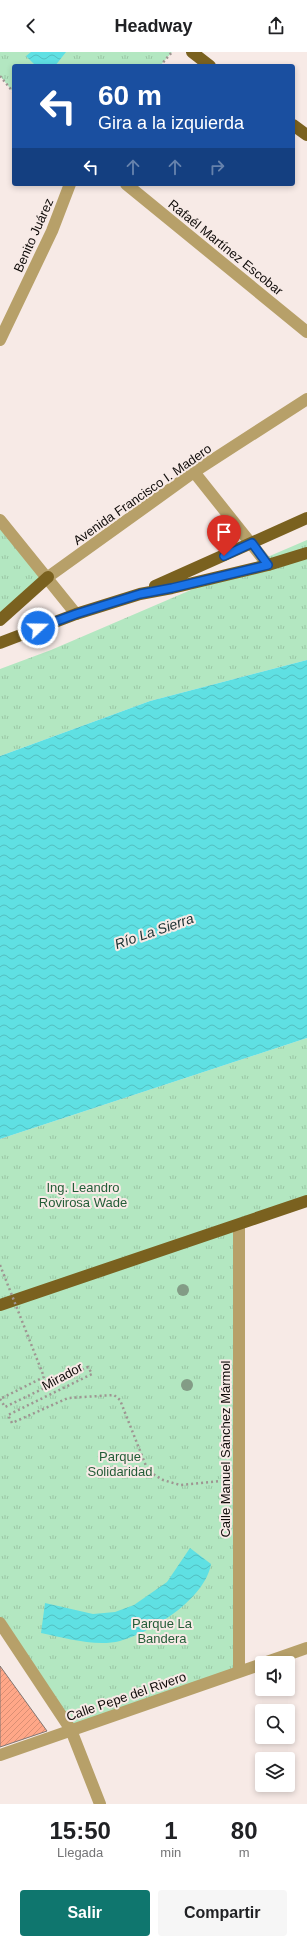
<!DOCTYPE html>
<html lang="es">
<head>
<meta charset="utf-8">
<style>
  body { margin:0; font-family:Helvetica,sans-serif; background:#f6f6f6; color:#202124; height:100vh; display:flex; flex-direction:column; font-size:15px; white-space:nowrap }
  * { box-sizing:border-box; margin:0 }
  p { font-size:13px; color:#757577 }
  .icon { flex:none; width:22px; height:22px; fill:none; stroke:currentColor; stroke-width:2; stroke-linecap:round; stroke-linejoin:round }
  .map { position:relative; height:1752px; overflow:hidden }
  .drawer { display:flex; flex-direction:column; background:#fff; flex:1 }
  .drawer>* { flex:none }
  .guide { position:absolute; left:12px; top:12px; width:283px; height:122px; border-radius:4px; box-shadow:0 2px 6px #0003; background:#1a4fa0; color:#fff; overflow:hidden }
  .tools { position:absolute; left:255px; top:1604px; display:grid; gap:8px }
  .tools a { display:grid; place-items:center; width:40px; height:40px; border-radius:4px; background:#fff; box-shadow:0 2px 6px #0003; font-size:20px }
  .pin { position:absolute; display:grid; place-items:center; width:34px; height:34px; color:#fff; margin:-41px -17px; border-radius:50% 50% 50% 0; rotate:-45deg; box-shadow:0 0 4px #0007 }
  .pin .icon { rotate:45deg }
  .me { position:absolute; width:44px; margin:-22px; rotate:69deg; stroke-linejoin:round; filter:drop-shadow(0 0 3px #0008) }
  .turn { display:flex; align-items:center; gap:14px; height:84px; padding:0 20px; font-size:18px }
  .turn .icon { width:52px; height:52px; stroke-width:2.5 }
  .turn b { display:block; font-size:28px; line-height:34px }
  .lanes { display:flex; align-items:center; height:38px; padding:0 20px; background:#0003; justify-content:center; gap:20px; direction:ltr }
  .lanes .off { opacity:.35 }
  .eta { display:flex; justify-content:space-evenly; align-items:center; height:68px; text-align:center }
  .eta b { font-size:24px; font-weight:700; line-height:28px }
  .action { display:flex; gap:8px; margin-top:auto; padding:8px 20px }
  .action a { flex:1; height:46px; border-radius:4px; background:#0f766e; color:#fff; font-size:16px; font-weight:700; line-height:46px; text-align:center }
  .action a+a { background:#f6f6f6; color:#202124 }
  header { display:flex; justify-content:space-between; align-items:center; height:52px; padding:0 20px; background:#fff; font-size:18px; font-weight:700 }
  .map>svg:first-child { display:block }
  .park { fill:url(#park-tufts) }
  .water { fill:url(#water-waves) }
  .building { fill:url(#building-hatch); stroke:#807571 }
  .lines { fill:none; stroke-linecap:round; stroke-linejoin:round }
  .path { stroke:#9e9592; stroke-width:2.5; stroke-dasharray:2 3; stroke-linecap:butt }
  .minor { stroke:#b7a069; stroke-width:12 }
  .major { stroke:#7a611f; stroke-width:12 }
  .path-bridge { stroke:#9e9592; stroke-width:2.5; stroke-dasharray:2 3; stroke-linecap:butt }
  .tree { fill:#839c86 }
  .route-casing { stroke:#114b97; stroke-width:10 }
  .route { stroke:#1a73e8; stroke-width:7 }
  .labels { text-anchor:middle; stroke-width:4; stroke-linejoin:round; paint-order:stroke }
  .street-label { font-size:13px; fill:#100c0a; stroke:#f7eae6 }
  .park-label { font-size:13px; fill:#245d38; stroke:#f7eae6 }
  .water-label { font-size:14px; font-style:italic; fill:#1c3233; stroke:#f7eae6 }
</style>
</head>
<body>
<header><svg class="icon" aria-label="back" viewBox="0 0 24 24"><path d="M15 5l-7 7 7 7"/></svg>Headway<svg class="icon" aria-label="share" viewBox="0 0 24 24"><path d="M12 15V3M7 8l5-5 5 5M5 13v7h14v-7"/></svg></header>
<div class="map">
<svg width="307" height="1752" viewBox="0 0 307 1752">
  <defs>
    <pattern id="park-tufts" width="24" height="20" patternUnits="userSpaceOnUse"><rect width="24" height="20" fill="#b3e7c1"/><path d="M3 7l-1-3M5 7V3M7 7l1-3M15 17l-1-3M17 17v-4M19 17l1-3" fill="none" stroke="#99c5a4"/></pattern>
    <pattern id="water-waves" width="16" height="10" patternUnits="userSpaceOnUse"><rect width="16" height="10" fill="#5fe0e3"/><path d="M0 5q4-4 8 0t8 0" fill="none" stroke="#52bfc1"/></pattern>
    <pattern id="building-hatch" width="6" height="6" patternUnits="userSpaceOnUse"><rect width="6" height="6" fill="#ffa788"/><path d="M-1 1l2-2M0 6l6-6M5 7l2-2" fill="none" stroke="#da8f74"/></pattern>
  </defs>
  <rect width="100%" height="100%" fill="#f7eae6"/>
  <path class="park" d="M0,0H172L160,14H14V41L0,24Z
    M0,468L48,525L0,568Z
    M307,488V608L150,649L0,704V617L51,598Z
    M307,986V1149L239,1174V1620L71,1678L0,1571V1087Z"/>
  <path class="water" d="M31,0H66L55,14H36L26,4Z
    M307,608V986L0,1087V704L150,649Z
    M190,1496L211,1512C205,1547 152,1580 120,1589C96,1595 65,1586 41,1581L45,1551L93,1562L115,1560L134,1553L167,1530Z"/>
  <path class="building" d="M0,1614L47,1679L0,1695Z"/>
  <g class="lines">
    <path class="path" d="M160,14L172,0
      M0,24L14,41
      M0,1347L5,1355L88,1315L92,1322L8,1363L12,1371L68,1346L114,1343L120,1348L148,1419L163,1428L180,1433L220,1429"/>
    <path class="minor" d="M126,132L307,280
      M0,288L52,179L70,132
      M194,420L268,513
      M0,468L76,562
      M48,525L194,420L307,347
      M239,1173V1620
      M0,1571L71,1678L100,1752
      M264,1611L307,1596
      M0,1703L262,1612"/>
    <path class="major" d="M192,0L210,14
      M293,73L307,83
      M155,534L307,466
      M0,568L48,525
      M0,591L76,562L140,542L172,536L268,513L307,501
      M0,1253L307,1149"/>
    <path class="path-bridge" d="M0,1213L44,1325L0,1347"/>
  </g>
  <g class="tree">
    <circle cx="183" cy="1238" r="6"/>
    <circle cx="187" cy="1333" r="6"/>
  </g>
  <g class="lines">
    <g class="route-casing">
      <path id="route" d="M38,576L76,562L140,542L172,536L268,513L252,491L224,504"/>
    </g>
    <use href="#route" class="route"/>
  </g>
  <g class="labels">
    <g class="street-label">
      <text transform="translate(33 183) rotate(-66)" y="5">Benito Juárez</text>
      <text transform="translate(226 195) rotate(39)" y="5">Rafaél Martínez Escobar</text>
      <text transform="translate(142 442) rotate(-35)" y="5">Avenida Francisco I. Madero</text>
      <text transform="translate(62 1324) rotate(-28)" y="5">Mirador</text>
      <text transform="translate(225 1397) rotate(-90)" y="5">Calle Manuel Sánchez Mármol</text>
      <text transform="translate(126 1644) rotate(-19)" y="5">Calle Pepe del Rivero</text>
    </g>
    <g class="park-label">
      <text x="83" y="1140">Ing. Leandro<tspan x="83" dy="15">Rovirosa Wade</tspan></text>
      <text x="120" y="1409">Parque<tspan x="120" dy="15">Solidaridad</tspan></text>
      <text x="162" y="1576">Parque La<tspan x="162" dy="15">Bandera</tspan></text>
    </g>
    <g class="water-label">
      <text transform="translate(154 879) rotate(-19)" y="5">Río La Sierra</text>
    </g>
  </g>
</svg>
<div class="tools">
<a><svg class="icon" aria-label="sound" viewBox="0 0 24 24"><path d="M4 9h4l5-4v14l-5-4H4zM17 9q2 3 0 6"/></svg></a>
<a><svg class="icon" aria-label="search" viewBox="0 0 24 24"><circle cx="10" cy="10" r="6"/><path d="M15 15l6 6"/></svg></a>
<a><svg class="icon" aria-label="layers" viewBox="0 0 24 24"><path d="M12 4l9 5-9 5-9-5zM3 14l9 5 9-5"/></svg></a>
</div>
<div class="pin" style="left:224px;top:504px;background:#d93025"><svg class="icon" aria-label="arrive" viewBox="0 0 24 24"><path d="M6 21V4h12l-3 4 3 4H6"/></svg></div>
<svg class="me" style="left:38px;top:576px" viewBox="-20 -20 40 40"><circle r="17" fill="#1a73e8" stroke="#fff" stroke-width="3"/><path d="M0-11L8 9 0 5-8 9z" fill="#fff"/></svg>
<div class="guide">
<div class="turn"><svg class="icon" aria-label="left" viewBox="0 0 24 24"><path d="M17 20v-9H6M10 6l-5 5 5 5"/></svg><div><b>60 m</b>Gira a la izquierda</div></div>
<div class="lanes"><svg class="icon" aria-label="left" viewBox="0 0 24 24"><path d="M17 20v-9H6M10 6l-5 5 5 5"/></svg><svg class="icon off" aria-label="ahead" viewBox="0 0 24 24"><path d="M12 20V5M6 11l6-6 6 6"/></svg><svg class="icon off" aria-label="ahead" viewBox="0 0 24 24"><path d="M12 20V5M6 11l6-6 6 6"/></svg><svg class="icon off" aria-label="right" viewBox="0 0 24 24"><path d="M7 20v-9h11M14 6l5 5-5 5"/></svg></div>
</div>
</div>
<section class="drawer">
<div class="eta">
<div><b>15:50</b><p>Llegada</p></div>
<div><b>1</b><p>min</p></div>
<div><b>80</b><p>m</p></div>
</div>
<div class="action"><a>Salir</a><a>Compartir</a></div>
</section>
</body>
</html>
